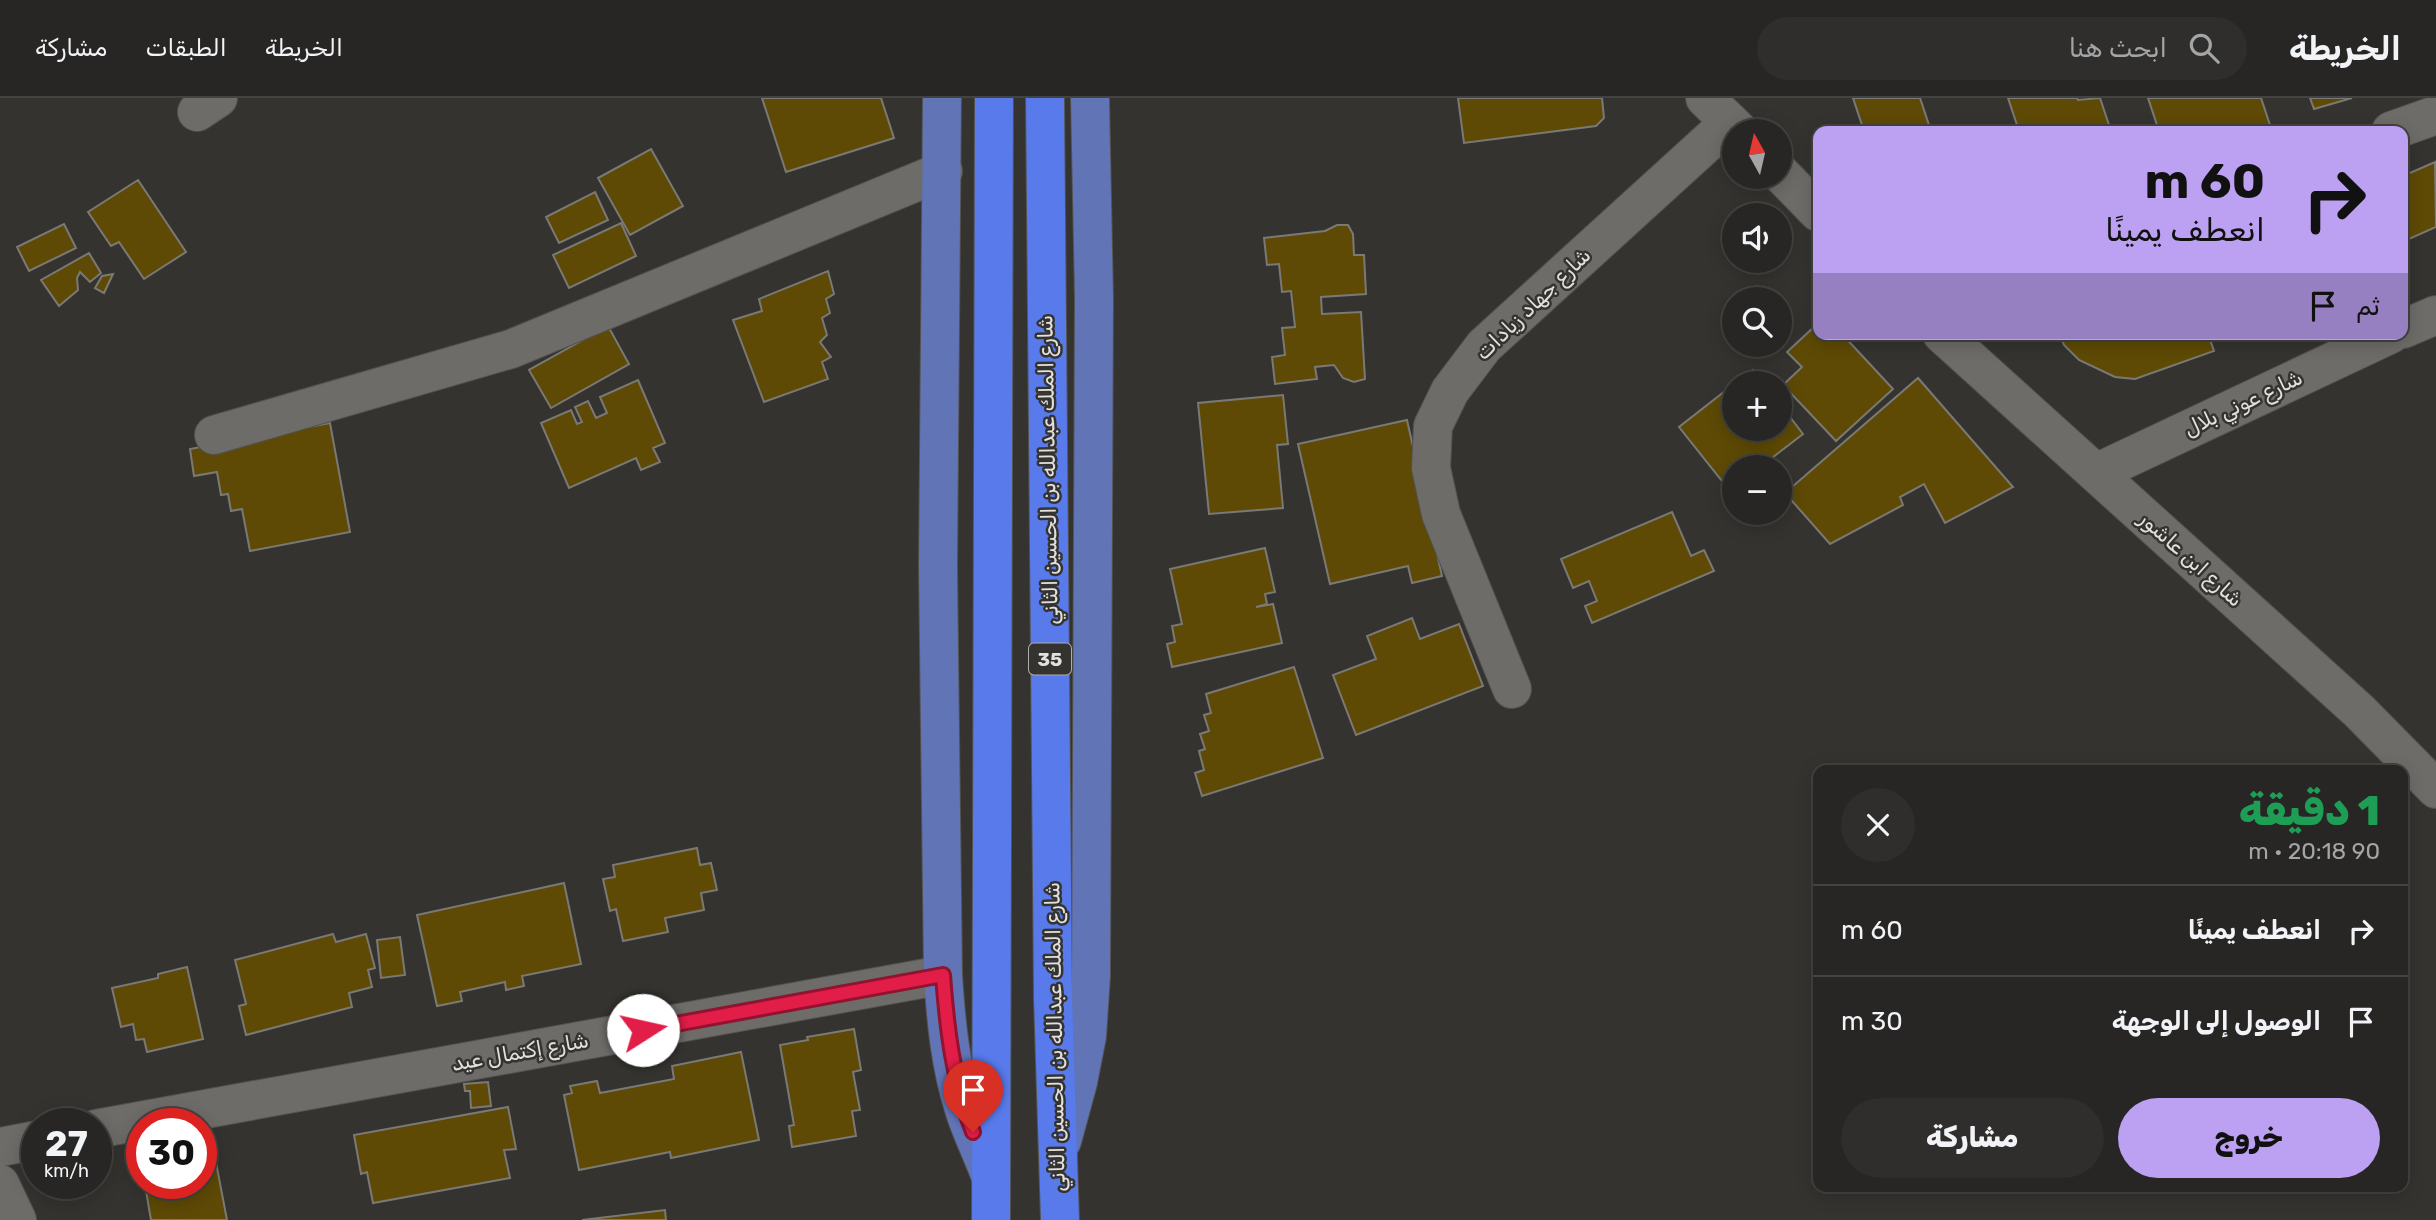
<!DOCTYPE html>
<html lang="ar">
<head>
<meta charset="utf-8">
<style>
  body { margin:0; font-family:Rubik,Vazirmatn,sans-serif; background:#2f2e2c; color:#f1f3f6; direction:rtl; height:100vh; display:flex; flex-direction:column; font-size:26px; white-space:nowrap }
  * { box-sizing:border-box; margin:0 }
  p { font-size:23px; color:#a4a5a6 }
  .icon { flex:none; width:38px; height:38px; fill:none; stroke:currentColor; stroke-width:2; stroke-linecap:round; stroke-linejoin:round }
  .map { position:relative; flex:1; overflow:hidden; direction:ltr }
  .sheet { position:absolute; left:1813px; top:667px; width:595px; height:427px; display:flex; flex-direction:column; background:#272624; border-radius:14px; box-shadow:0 4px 18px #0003,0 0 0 2px #434341; direction:rtl }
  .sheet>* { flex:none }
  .guide { position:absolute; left:1813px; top:28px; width:595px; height:214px; border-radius:14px; box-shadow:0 4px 18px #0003,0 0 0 2px #434341; direction:rtl; background:#bca0f2; color:#111; overflow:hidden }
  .needle { width:46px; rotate:352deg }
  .fabs { position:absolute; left:1722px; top:21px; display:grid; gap:14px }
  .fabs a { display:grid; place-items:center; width:70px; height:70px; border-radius:50%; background:#272624; box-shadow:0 4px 18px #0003,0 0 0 2px #434341; font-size:35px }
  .speed { position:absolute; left:21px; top:1010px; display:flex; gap:14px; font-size:35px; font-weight:700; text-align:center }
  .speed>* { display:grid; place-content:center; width:91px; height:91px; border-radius:50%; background:#272624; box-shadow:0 4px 18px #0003,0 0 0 2px #434341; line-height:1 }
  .speed small { font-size:18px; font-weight:400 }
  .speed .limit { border:10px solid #d22; background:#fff; color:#111 }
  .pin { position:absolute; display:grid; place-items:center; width:60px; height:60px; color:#fff; margin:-72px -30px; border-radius:50% 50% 50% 0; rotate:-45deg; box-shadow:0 0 7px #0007 }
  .pin .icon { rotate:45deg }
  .me { position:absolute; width:77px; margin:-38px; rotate:80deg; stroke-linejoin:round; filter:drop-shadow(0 0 5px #0008) }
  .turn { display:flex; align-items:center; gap:24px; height:147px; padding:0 28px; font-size:32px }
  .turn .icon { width:91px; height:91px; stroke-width:2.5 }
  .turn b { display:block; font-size:49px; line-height:60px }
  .then { display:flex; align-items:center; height:66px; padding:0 28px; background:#0003; gap:14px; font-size:26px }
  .round { display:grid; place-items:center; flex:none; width:74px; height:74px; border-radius:37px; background:#2f2e2c }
  .summary { display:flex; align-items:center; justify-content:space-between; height:119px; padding:0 28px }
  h1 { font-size:42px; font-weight:800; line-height:52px; color:#1e9e55 }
  .primary-button { display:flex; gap:14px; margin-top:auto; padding:14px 28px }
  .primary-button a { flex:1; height:80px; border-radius:42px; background:#bca0f2; color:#111; font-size:28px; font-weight:800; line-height:80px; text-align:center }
  .primary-button a+a { background:#2f2e2c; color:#f1f3f6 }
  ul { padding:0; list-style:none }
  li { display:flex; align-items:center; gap:21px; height:91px; padding:0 28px; border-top:2px solid #434341 }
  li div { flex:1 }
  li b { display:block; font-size:26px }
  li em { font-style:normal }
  header { display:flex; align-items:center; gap:42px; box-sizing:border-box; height:98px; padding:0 35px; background:#272624; border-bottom:2px solid #434341 }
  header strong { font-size:33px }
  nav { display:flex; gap:38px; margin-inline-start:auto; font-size:24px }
  .search { width:490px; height:63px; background:#2f2e2c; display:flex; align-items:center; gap:18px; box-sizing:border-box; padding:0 24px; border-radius:38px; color:#a4a5a6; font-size:26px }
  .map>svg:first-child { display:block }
  .building { fill:#5e4a05; stroke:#7a7976; stroke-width:2 }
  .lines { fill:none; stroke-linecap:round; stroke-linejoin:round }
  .minor-casing { stroke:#535250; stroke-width:40 }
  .major-casing { stroke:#535250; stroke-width:40 }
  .highway-casing { stroke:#535250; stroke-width:40 }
  .minor { stroke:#6d6c69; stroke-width:38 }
  .major { stroke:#6074b6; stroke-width:38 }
  .highway { stroke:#587aea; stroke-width:38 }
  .route-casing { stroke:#92132f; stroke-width:18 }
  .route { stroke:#e11d48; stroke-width:12 }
  .labels { text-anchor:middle; stroke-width:5; stroke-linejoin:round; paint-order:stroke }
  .shield { fill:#343330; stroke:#aeadaa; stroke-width:2 }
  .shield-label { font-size:19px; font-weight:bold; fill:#e2e1df }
  .street-label { font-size:21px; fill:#e2e1df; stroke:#343330 }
</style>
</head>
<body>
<header>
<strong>الخريطة</strong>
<div class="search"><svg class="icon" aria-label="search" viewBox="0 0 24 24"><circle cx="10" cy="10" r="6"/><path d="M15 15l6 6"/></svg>ابحث هنا</div>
<nav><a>الخريطة</a><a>الطبقات</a><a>مشاركة</a></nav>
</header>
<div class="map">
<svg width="2436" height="1122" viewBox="0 0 2436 1122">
  <rect width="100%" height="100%" fill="#343330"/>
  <path class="building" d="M762,0H881L894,40L786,74Z
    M1458,0H1602L1604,20L1596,28L1464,45Z
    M1853,0H1920L1931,33H1891L1889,27L1864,33Z
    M2008,0H2077L2078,2L2100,0L2111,33H2019Z
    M2148,0H2261L2272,33H2159Z
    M2310,0H2352L2314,11Z
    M651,51L683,108L630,137L598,80Z
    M2435,64L2436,129L2409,141L2403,126V78Z
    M138,82L186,154L144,181L119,144L111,148L88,114Z
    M595,94L608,122L559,145L546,119Z
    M621,125L636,158L569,190L553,157Z
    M64,126L76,150L29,173L17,149Z
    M1337,127H1348L1353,136L1354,157H1364L1366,196L1321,199L1322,216L1361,214L1365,281L1354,284L1343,280L1334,267L1315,269L1317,281L1275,286L1272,259L1285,257L1282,230L1295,229L1291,193L1282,194L1279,166L1267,167L1264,140L1325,133Z
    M89,155L101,175L90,184L80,174L77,180L78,192L59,208L41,182Z
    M828,173L834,196L826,201L830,215L822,220L827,237L820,244L831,259L822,264L828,281L764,304L733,222L762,213L759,201Z
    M113,176L104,195L95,190L102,178Z
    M608,228L629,266L551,310L529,272Z
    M1815,228L1818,231V236H1823L1830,243L1836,236H1842L1893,291L1836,343L1783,287L1802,269L1787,254Z
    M2060,236H2208L2214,253L2135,281L2115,279L2079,262L2064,247Z
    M1753,272L1763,285H1736Z
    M1918,280L2013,389L1945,425L1924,386L1900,399L1903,407L1830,446L1785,395Z
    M638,282L665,345L653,350L660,364L641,372L636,360L569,390L541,325L571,312L577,326L582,324L575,309L588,303L596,320L607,315L600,299Z
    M1734,286V331H1780V306L1803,336L1760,369H1734V390L1730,393L1679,329Z
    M1283,297L1288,346L1277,347L1283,410L1209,416L1198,305Z
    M1407,322L1442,478L1412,485L1408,468L1330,486L1298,346Z
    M330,325L350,434L250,453L242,411L231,413L228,396L221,397L217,374L194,378L190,351Z
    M1672,414L1691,458L1704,452L1714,473L1592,525L1585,508L1597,503L1589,483L1573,490L1561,461Z
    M1265,450L1275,494L1265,496L1267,506L1256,509L1273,506L1282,545L1172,569L1167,546L1175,544L1172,528L1182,526L1170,471Z
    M1412,520L1420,541L1459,526L1483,588L1356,637L1333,577L1376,561L1367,538Z
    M1294,569L1323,660L1202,698L1195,675L1204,672L1199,653L1205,651L1200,636L1209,633L1204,617L1211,615L1206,596Z
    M697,750L700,767L711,765L717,792L701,795L704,812L665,820L668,834L623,843L616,811L610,813L603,781L615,779L613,767Z
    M564,785L581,866L522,878L524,888L506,892L505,884L460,894L462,903L437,908L417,817Z
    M333,836L336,844L366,836L375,870L368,872L372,889L349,895L352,909L246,937L239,908L246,906L235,862Z
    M400,839L405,877L381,880L377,842Z
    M187,869L203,941L147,954L144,941L136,942L133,926L121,929L112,890L158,880V876Z
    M854,931L861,972L853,974L860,1012L852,1013L856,1038L792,1049L789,1028L794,1027L780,947L808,942L807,939Z
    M741,954L759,1042L671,1060L670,1054L579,1072L564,997L572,995L570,988L597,983L600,995L674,981L672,968Z
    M488,984L491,1008L471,1010L470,993H465L464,986Z
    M508,1009L516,1051L504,1052L510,1080L373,1105L367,1074L361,1076L354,1037Z
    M215,1059L227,1122H151L146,1093L153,1091L151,1085H201V1061Z
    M665,1112L666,1122H582Z"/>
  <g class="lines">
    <g class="minor-casing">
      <path id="minor" d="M1705,0L1739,33
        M197,14L218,0
        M2391,33L2436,17
        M1780,75L1818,114
        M2403,231L2436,217
        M1942,236L2359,613L2436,691
        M214,337L511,251L943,73
        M2096,375L2391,236
        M1512,591L1441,416L1431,370L1433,328L1450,293L1484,248L1730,24
        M96,1031L943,877
        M0,1049L37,1042
        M0,1086L17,1122"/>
    </g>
    <g class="major-casing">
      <path id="major" d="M942,0L938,469L943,877C946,923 950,967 964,1011C971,1034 982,1055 990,1077
        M1062,1043L1078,984L1087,938L1091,878L1094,200L1090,0"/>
    </g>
    <g class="highway-casing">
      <path id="highway" d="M1045,0L1053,901L1060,1122
        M991,1122L994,0"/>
    </g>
    <use href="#minor" class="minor"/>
    <use href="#major" class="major"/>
    <use href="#highway" class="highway"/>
  </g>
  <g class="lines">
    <g class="route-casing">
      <path id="route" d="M643,932L943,877C947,931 953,983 973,1034"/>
    </g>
    <use href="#route" class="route"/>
  </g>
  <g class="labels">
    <rect class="shield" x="1029" y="545.5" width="42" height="31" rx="5"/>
    <g class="shield-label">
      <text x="1050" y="568">35</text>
    </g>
    <g class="street-label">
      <text transform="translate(1533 206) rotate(-44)" y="7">شارع جهاد زيادات</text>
      <text transform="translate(2243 305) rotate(-25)" y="7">شارع عوني بلال</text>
      <text transform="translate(1048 372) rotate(-91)" y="7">شارع الملك عبدالله بن الحسين الثاني</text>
      <text transform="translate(2191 461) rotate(42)" y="7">شارع ابن عاشور</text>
      <text transform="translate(1055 939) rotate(-91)" y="7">شارع الملك عبدالله بن الحسين الثاني</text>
      <text transform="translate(520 954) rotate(-10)" y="7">شارع إكتمال عيد</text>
    </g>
  </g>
</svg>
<div class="fabs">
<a><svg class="needle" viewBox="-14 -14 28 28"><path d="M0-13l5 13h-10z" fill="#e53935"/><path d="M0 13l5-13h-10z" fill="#a4a5a6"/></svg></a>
<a><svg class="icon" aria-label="sound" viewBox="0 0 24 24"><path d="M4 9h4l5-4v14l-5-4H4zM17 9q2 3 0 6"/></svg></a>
<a><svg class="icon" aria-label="search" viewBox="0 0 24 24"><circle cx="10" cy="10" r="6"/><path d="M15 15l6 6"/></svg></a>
<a>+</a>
<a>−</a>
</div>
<div class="speed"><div>27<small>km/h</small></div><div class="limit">30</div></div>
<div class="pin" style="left:973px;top:1034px;background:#d93025"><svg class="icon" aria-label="arrive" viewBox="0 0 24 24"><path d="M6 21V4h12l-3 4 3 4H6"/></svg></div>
<svg class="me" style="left:643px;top:932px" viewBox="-20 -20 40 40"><circle r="19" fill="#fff"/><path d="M0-13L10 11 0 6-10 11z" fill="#e11d48"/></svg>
<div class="guide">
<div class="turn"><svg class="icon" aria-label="right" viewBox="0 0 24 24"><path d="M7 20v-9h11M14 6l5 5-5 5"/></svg><div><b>60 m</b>انعطف يمينًا</div></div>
<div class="then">ثم<svg class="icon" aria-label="arrive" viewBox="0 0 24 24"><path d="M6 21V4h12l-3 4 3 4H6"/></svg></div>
</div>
<section class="sheet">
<div class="summary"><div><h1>1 دقيقة</h1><p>90 m · 20:18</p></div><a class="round"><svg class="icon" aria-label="close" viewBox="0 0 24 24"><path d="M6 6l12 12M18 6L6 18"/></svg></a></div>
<ul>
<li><svg class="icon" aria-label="right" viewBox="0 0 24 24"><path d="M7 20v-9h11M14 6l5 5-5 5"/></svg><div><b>انعطف يمينًا</b></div><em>60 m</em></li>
<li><svg class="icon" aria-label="arrive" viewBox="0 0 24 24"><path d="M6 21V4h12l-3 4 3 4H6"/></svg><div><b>الوصول إلى الوجهة</b></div><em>30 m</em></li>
</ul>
<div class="primary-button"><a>خروج</a><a>مشاركة</a></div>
</section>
</div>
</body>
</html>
